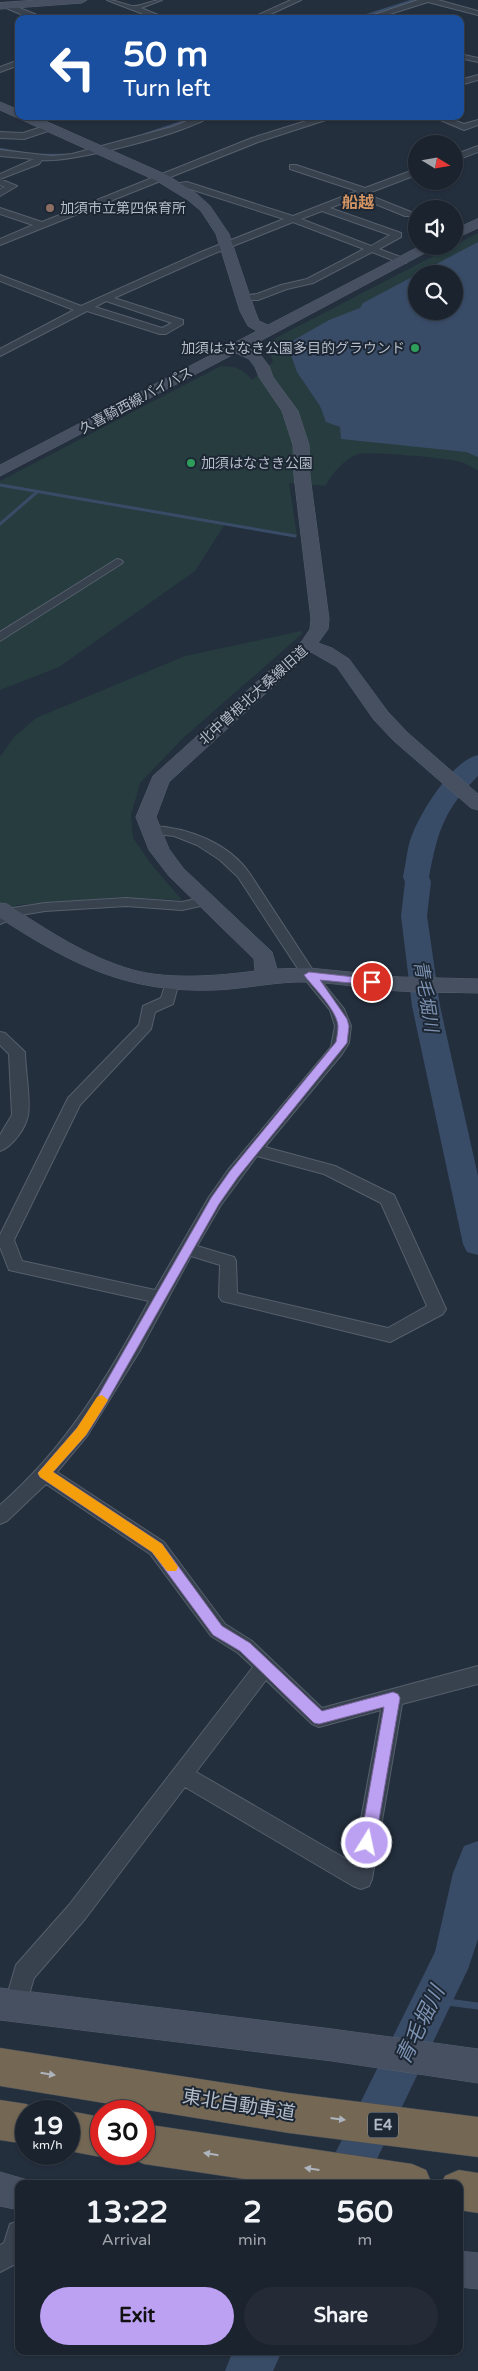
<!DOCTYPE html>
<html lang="en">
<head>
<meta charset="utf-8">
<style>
  body { margin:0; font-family:"Varela Round","Noto Sans JP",sans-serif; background:#242b36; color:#f1f3f6; height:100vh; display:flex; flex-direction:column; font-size:19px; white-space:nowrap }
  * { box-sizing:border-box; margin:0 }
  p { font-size:16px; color:#a0a4aa }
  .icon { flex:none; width:28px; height:28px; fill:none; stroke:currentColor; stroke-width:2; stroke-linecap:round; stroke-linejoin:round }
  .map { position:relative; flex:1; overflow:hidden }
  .side { position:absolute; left:15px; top:2180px; width:448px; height:175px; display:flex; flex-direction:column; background:#1b232e; border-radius:10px; box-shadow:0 1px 4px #0004,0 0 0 1px #39404a }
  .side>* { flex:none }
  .hud { position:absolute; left:15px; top:15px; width:449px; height:105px; border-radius:10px; box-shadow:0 1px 4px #0004,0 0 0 1px #39404a; background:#1a4fa0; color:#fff; overflow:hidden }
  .needle { width:32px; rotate:101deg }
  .controls { position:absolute; left:408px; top:135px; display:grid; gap:10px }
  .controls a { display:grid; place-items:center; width:55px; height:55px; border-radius:50%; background:#1b232e; box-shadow:0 1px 4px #0004,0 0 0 1px #39404a; font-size:25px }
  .speed { position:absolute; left:15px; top:2100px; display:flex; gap:10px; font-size:25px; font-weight:700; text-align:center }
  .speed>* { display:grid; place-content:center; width:65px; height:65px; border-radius:50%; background:#1b232e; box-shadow:0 1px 4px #0004,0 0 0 1px #39404a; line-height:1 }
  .speed small { font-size:12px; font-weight:400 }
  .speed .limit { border:8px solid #d22; background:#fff; color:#111 }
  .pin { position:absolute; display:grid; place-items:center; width:42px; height:42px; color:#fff; margin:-21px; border:2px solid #fff; border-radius:50%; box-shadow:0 1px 5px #0007 }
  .me { position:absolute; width:55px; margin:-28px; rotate:10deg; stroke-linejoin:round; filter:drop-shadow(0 0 4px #0008) }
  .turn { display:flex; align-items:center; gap:18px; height:105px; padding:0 25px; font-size:22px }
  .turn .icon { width:65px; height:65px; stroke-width:2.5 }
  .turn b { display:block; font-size:35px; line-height:42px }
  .eta { display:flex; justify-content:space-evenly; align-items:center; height:85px; text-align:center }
  .eta b { font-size:30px; font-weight:700; line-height:35px }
  .button { display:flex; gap:10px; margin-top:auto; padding:10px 25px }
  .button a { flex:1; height:58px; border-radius:30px; background:#bca0f2; color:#111; font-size:20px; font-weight:700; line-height:58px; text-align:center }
  .button a+a { background:#242b36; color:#f1f3f6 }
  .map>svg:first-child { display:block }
  .green { fill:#263c3f; fill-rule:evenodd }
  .water { fill:#394c67; fill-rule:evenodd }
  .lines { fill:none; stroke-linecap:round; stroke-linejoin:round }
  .stream-far2 { stroke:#394c67; stroke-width:2.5 }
  .stream-far1 { stroke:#394c67; stroke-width:3 }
  .stream { stroke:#394c67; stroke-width:7 }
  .river { fill:#394c67; fill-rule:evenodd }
  .street-casing { stroke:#565f6c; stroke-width:2 }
  .secondary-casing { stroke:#565f6c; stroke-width:1 }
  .highway-casing { stroke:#434c59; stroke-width:1 }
  .street { fill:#38414e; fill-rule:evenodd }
  .secondary { fill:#465061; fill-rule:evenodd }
  .highway { fill:#746855; fill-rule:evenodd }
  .oneway { fill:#aeb4bd }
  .route { fill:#bca0f2; stroke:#7a689d }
  .slow { fill:#f59e0b }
  .education-dot { fill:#8d6e63; stroke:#1d2633; stroke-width:2 }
  .leisure-dot { fill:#2e9e5b; stroke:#1d2633; stroke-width:2 }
  .labels { text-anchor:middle; stroke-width:4; stroke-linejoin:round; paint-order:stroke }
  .far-poi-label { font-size:14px; fill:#b4bcc9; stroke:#1d2633; text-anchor:start }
  .far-street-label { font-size:14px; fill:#b4bcc9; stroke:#1d2633 }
  .shield { fill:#1d2633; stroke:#878f9c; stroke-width:1 }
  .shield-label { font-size:15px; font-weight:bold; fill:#b4bcc9 }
  .far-quarter-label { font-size:16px; font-weight:bold; fill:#d59563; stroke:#1d2633 }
  .water-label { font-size:18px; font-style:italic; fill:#7c92b1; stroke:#1d2633 }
  .near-street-label { font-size:19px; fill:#b4bcc9; stroke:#1d2633 }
  .near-water-label { font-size:21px; font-style:italic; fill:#7c92b1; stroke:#1d2633 }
</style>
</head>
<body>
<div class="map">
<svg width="478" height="2371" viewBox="0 0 478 2371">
  <rect width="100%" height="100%" fill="#242f3e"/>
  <path class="green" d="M478,233V470C472,468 467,464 461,462C449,458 368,451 358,454C344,459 332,474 325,486L289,483L297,536L225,524L195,571L59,667L0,690V481L221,366C236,366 243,369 252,380L273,362L266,343ZM416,274H454V311H416Z
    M301,631L302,634L183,738L140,783L131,815L133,838L151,864L182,900L119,897L17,905L0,917V757L14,737L36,718L185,656Z"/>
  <path class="water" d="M478,242V457L466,452L341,439L340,427L326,422L320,406L297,372L287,344L329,320L360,308L363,303ZM416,274H454V311H416Z"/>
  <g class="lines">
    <path class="stream-far2" d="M355,19L414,0
      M146,134L194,118
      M0,149L22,153
      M41,155H65"/>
    <path class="stream-far1" d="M0,485L295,536
      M0,524L37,492"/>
    <path class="stream" d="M432,2000L478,2006"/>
    <path class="river" d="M478,755V776C444,810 438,830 429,877L431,882L427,916L440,1006L478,1176V1255L467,1252L463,1244L412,1006L401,916L405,882L403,877C406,864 407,847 412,835C422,810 452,761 478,755Z
      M478,1841V1939L468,1969L365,2184H320L435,1952L453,1873L464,1846Z
      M233,2351H282L273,2371H225Z"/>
    <g class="street-casing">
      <path id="street" d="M107,0C117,0 127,6 134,6C143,6 151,0 162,0L141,8L168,19H156Z
        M291,0H301L260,19H249Z
        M418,0H438L478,11V15L428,2L374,19H362Z
        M7,3L42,17L43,19H32L4,7L3,5Z
        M460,54L478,58V62L460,58Z
        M19,60V65L0,72V67Z
        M478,75V80L460,85V80Z
        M199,116H211C190,132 69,164 42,160L39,164L0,179L17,186L0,196V189L5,187L0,185V174L34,159L0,156V150L52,156L72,154L172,127Z
        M322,116H338L258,142L0,245V239L33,225L0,214V208L42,222L252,138Z
        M431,116H443L464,124L478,120V125L464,130Z
        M48,125L51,126V130L24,139L0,138V132L23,133Z
        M478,146V152L454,161V155Z
        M290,165H296L365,188L416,169V175L366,194L411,212V216H405L358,197L330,208L401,233V237L379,249L406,259V263H400L372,252L313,283L287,289L258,300H241V296L257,294L281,285L307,279L364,249L293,222L208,256L114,298L183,320V324L166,334H160L87,311L0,356V349L74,310L0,281V275L81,306L201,252L284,219L184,187L172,188V184L187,182L293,216L357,191L290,169ZM322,211L390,235L371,246L301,219ZM106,301L172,323L162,328L95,307Z
        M117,559L121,560L123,562L121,564L0,641V632Z
        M151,826C187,827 229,843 250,874L314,972L344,1009L351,1026L349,1043L342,1054L265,1147L335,1166L394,1195L446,1309L443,1314L390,1342L222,1301L219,1297L220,1265L191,1256L139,1352L87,1436L57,1472L164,1542L225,1624L252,1641L322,1708L478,1666V1684L402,1704L372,1879L369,1886L361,1889L353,1886L185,1787L85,1919L34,1978L23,2014L15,2017L7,2014L4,2006L16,1965L69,1905L253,1667L238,1653L211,1636L150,1554L46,1484L7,1521L0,1524V1505C66,1448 108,1377 149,1301L9,1270L0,1247V1235L68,1098L139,1025L143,1006L161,998L167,979L172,977L179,982L173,1004L155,1012L151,1029L80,1105L14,1240L22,1261L155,1290L209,1197L228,1170L331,1047L335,1026L330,1010L304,978L238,877L220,860L197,845L174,836L146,833L144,830ZM257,1156L324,1174L381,1203L427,1306L388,1328L237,1293L236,1261L234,1257L197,1246L221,1205ZM266,1680L312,1724L319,1727L381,1710L353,1863L196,1772Z
        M205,897L210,898L212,901L210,904L182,910L126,906L45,911L21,915L0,924V914L13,908L45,903L126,898L182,902Z
        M0,1032L5,1033L25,1052C25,1069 31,1100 28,1115C26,1128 12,1147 0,1151V1135L12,1115L9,1054L0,1045Z
        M19,2221V2262L0,2272V2245L4,2243L10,2224Z"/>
    </g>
    <g class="secondary-casing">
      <path id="secondary" d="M38,0H87L82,3L0,9V3Z
        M0,102L19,110V116H34L167,175L197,194L210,206L229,234L255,311L259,321L268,325L420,246H438L247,348L259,353L269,366L273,377L298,411L309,445L310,476L329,619L328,629L318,643L332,648L349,659L388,712L408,733L478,794V810L471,808L394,741L374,720L337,667L311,652L169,782L156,817L169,849L183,868L272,952L277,969L309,968L399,977L478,979V993C452,992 425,993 399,991C369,989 338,983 308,982C276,981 246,989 214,990C127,993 71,964 0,918V903L7,904C47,930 87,957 133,970C170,980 218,976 255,971L254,959L169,876L149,850L136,817L153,776L302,641L310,629L311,619L294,476L293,445L282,411L259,377L255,367L249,359L236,353L0,476V465L257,331L248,326L240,311L216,234L201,211L188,200L157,181L0,110Z
        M478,219V228L454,239V230Z
        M0,1988L332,2029L478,2049V2083L332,2061L0,2020Z
        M0,2172L31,2181L33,2184H19V2210L0,2206Z
        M459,2251L478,2253V2289L459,2287Z"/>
    </g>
    <g class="highway-casing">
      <path id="highway" d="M0,2048L289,2093L478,2117V2157L289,2133L0,2086Z
        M0,2100L26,2104L40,2110L26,2111V2144L0,2140Z
        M69,2111L101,2117V2154H108L101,2157L69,2151Z
        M144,2124L412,2164L426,2170L432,2184H277L144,2164L130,2158L128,2154H144Z
        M459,2170L478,2173V2213L459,2210V2184H441L445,2176Z"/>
    </g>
    <use href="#street" class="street"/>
    <use href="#secondary" class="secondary"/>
    <use href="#highway" class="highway"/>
  </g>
  <defs><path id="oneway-solid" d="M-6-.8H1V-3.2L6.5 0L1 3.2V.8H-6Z" transform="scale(1.25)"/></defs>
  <g class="oneway">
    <use href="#oneway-solid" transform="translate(48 2074) rotate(9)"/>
    <use href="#oneway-solid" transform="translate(338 2119) rotate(7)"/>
    <use href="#oneway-solid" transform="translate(211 2154) rotate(-171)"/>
    <use href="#oneway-solid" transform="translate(312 2169) rotate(-172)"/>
  </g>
  <path class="route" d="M309,972L372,979L377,982L372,985L320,980L347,1019L349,1026L347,1043L238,1177L219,1204L105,1405L86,1435L53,1472L162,1544L222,1626L250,1643L322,1711L393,1692L398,1694L400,1698L375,1843L373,1848L367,1850L362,1848L360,1843L384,1707L319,1724L314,1723L240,1651L213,1635L152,1552L40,1477L38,1473L77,1428L97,1398L211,1198L230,1171L336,1042C337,1037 338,1031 338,1026C337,1010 313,987 304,975Z"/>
  <path class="slow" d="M102,1395L108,1400L106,1403L86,1435L53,1472L162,1544L178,1567L176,1571H167L152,1552L40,1477L38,1473L77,1428L97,1397Z"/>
  <circle class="education-dot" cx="50" cy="208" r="5"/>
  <g class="leisure-dot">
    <circle cx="415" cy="348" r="5"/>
    <circle cx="191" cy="463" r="5"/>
  </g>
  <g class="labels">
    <g class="far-poi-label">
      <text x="60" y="213">加須市立第四保育所</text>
      <text x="405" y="353" text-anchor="end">加須はさなき公園多目的グラウンド</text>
      <text x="201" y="468">加須はなさき公園</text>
    </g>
    <g class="far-street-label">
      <text transform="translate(136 400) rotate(-28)" y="5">久喜騎西線バイパス</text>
      <text transform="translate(253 695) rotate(-42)" y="5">北中曽根北大桑線旧道</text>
    </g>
    <rect class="shield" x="368" y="2112.5" width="30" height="25" rx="4"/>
    <g class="shield-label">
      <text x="383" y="2130">E4</text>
    </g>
    <g class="far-quarter-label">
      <text x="358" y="208">船越</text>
    </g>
    <g class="water-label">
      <text transform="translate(426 996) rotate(81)" y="6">青毛堀川</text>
    </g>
    <g class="near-street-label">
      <text transform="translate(239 2104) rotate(9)" y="7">東北自動車道</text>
    </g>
    <g class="near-water-label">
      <text transform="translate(420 2025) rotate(-64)" y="7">青毛堀川</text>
    </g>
  </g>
</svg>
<div class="controls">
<a><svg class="needle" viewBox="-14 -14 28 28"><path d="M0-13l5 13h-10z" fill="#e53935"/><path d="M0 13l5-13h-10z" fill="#a0a4aa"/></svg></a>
<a><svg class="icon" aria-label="sound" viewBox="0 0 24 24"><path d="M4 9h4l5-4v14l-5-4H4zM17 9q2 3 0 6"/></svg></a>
<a><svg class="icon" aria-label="search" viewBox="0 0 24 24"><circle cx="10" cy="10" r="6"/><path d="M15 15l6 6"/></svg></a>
</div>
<div class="speed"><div>19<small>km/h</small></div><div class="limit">30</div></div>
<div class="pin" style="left:372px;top:982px;background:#d93025"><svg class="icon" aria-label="arrive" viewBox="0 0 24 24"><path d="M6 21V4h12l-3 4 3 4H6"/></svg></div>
<svg class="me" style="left:367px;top:1843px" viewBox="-20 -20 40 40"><circle r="17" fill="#bca0f2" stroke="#fff" stroke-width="3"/><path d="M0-11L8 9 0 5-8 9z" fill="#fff"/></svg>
<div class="hud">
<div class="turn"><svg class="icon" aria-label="left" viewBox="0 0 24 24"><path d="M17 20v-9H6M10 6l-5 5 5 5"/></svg><div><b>50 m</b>Turn left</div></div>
</div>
<section class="side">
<div class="eta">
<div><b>13:22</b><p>Arrival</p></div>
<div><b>2</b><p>min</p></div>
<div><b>560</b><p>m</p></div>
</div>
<div class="button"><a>Exit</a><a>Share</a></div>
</section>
</div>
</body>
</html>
